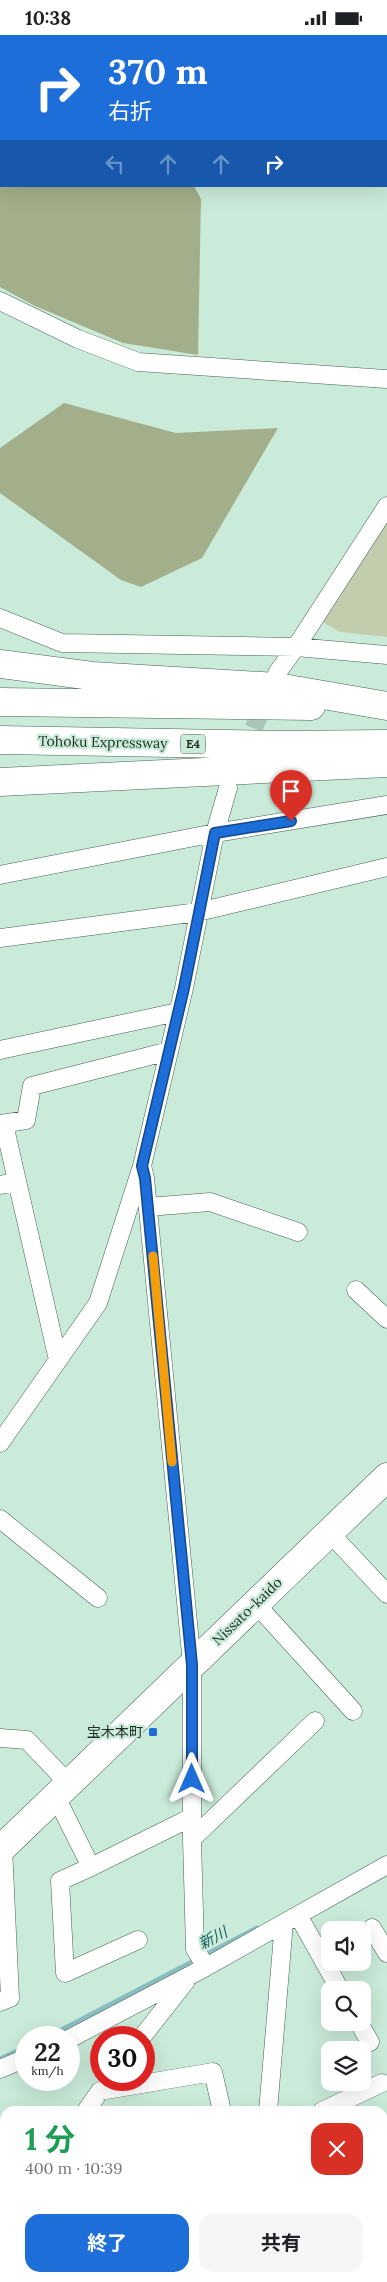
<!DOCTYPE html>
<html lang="ja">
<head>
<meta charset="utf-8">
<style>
  body { margin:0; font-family:Lora,"Noto Sans JP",serif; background:#f6f6f6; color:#202124; height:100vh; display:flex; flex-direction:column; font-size:19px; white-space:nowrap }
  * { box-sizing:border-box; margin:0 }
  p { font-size:16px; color:#757577 }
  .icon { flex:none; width:28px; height:28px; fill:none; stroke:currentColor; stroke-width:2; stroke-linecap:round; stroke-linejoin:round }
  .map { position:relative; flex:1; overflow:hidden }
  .panel { position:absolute; left:0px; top:2071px; width:388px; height:176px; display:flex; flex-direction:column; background:#fff; border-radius:15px 15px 0 0; box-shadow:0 5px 20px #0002 }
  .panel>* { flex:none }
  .guide { position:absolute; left:0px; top:0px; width:388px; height:152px; box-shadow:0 5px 20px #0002; background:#1d6ed8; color:#fff; overflow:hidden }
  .fabs { position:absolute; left:321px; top:1886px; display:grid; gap:10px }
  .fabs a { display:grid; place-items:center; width:50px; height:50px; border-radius:10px; background:#fff; box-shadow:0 5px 20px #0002; font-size:25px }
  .speed { position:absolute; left:15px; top:1991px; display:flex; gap:10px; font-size:25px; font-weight:700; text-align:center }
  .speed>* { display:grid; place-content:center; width:65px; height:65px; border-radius:50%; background:#fff; box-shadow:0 5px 20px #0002; line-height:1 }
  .speed small { font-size:12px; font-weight:400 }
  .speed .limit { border:8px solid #d22; background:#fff; color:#111 }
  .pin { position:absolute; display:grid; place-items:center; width:42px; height:42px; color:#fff; margin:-51px -21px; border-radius:50% 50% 50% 0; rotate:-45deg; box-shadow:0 0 5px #0007 }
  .pin .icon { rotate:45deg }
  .me { position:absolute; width:55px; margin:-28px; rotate:0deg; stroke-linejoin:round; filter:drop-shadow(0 0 4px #0008) }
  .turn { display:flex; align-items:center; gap:18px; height:105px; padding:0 25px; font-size:22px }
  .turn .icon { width:65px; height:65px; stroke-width:2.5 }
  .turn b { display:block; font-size:35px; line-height:42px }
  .lanes { display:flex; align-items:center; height:48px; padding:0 25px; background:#0003; justify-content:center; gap:25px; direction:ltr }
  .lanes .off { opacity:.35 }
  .round { display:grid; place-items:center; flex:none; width:52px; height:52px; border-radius:15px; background:#f6f6f6 }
  .overview { display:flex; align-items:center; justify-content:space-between; height:85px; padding:0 25px }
  h1 { font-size:30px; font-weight:700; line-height:38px; color:#1e9e55 }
  .primary-button { display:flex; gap:10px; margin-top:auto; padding:10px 25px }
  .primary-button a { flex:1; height:58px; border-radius:15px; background:#1d6ed8; color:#fff; font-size:20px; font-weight:700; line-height:58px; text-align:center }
  .primary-button a+a { background:#f6f6f6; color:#202124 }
  .status { display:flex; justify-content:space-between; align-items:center; height:35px; padding:0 25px; background:#fff; direction:ltr }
  .status svg { height:14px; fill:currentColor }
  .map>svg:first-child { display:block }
  .green { fill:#c2cdae }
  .forest { fill:#a3af8a }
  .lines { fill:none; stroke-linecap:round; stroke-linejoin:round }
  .stream { stroke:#8abdc0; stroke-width:5 }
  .minor-tunnel { stroke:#a8c5b6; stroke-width:18; stroke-dasharray:18 9; stroke-linecap:butt }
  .minor-casing { stroke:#456353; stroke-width:19 }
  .primary-casing { stroke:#456353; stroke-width:29 }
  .motorway-casing { stroke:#456353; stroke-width:29 }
  .minor { stroke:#fff; stroke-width:18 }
  .primary { stroke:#fff; stroke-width:28 }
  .motorway { stroke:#fff; stroke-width:28 }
  .route-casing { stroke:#13488c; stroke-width:12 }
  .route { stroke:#1d6ed8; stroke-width:9 }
  .slow { stroke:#f59e0b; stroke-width:9 }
  .poi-dot { fill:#1d6ed8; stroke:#caebd9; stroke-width:2 }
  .labels { text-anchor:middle; stroke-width:4.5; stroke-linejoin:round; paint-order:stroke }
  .shield { fill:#caebd9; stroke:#54675d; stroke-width:1 }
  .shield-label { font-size:12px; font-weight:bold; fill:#222f28 }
  .street-label { font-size:14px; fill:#222f28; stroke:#caebd9 }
  .poi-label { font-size:14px; fill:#222f28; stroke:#caebd9; text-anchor:end }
  .water-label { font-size:15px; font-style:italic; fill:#175d61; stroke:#caebd9 }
</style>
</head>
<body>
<div class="status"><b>10:38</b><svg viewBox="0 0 49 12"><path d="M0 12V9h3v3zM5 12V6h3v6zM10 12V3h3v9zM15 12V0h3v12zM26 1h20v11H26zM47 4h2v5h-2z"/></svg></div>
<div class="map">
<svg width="387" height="2247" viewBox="0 0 387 2247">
  <rect width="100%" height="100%" fill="#caebd9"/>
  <path class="green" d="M387,482V602L340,597L323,587Z"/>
  <path class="forest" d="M0,0L47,1H1V151H194L201,164L198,320L123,308L35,271L0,252Z
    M183,0H375V1H194Z
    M64,368L176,398L278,393L202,523L141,552L121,545L0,458V413Z"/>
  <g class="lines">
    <path class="stream" d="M48,2002L257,1893
      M0,2024L26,2012"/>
    <path class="minor-tunnel" d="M243,718L267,662"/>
    <g class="minor-casing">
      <path id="minor" d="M0,266L78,304L138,327L387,344
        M0,583L62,608L296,612L387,620
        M277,638L296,612L387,471
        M0,840L215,798L387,770
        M0,903L198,877L387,832
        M0,1015L178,977
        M0,1089L26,1085L32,1051L169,1016
        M4,1089L58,1325
        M142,1131L145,1143L192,1629V1804L195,1914L206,1932
        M0,1150L17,1147
        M148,1172L210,1167L298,1197
        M356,1255L387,1284
        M0,1408L98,1268L142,1131L184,953L215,798L228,753
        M0,1484L98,1563
        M329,1497L387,1559
        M256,1569L353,1676
        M0,1703L27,1705L68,1748
        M55,1760L91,1832L192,1782
        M192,1804L315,1686
        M91,1832L60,1846L65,1938L138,1905
        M298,1880L340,1955
        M372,1893L387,1918
        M0,1967L10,1963L3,1812
        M359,1988L370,2007
        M142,2002L186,1946
        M69,2004L206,1932L387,1830
        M0,2034L26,2023
        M86,2076L100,2056L213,2037L222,2076
        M268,2076L284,1888
        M322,2076L382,2048
        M382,2140L387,2141
        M0,2201L5,2193
        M70,2247L71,2242
        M160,2247L161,2242
        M247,2247V2242"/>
    </g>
    <g class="primary-casing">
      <path id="primary" d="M0,1815L387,1442"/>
    </g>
    <g class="motorway-casing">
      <path id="motorway" d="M0,629L92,641L277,652L387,671
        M0,667L311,671
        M0,705L277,710L387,709
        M0,747L387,728"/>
    </g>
    <use href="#minor" class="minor"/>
    <use href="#primary" class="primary"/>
    <use href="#motorway" class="motorway"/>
  </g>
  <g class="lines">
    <g class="route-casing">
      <path id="route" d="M192,1744V1630L145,1143L142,1131L184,953L215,798L291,786"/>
    </g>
    <use href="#route" class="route"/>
    <path class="slow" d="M153,1221L172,1427"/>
  </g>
  <rect class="poi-dot" x="148" y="1692" width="10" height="10" rx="2.5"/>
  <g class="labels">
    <rect class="shield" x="180.5" y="699.5" width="25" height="19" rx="4"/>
    <g class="shield-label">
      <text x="193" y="713">E4</text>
    </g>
    <g class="street-label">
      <text transform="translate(103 707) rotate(1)" y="5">Tohoku Expressway</text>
      <text transform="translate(247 1576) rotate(-44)" y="5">Nissato-kaido</text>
    </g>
    <g class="poi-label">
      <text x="143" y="1702">宝木本町</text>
    </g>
    <g class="water-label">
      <text transform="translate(213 1903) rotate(-28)" y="5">新川</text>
    </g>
  </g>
</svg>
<div class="fabs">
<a><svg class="icon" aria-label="sound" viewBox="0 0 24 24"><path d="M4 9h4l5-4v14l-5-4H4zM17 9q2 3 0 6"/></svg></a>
<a><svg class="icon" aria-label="search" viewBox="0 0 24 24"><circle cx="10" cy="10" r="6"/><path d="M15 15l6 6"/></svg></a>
<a><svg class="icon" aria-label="layers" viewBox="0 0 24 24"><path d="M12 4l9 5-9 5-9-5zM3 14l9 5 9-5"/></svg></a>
</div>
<div class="speed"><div>22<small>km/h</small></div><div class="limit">30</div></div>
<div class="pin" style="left:291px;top:786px;background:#d93025"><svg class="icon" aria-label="arrive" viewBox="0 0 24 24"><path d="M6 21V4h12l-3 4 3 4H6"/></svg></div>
<svg class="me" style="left:192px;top:1744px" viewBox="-20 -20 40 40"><path d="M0-17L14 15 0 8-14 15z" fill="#1d6ed8" stroke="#fff" stroke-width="4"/></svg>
<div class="guide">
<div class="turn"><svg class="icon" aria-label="right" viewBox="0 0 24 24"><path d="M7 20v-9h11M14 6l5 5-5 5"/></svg><div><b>370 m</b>右折</div></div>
<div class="lanes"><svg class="icon off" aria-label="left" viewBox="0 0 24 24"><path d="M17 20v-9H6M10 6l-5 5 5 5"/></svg><svg class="icon off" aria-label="ahead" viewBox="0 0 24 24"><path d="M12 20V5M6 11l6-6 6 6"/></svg><svg class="icon off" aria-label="ahead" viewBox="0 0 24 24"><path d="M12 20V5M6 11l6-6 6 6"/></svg><svg class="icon" aria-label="right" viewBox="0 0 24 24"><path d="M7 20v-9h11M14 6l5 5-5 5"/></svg></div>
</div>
<section class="panel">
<div class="overview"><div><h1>1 分</h1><p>400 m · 10:39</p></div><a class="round" style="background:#d93025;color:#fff"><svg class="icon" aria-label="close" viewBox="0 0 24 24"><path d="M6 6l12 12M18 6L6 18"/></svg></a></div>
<div class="primary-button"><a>終了</a><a>共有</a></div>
</section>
</div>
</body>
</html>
